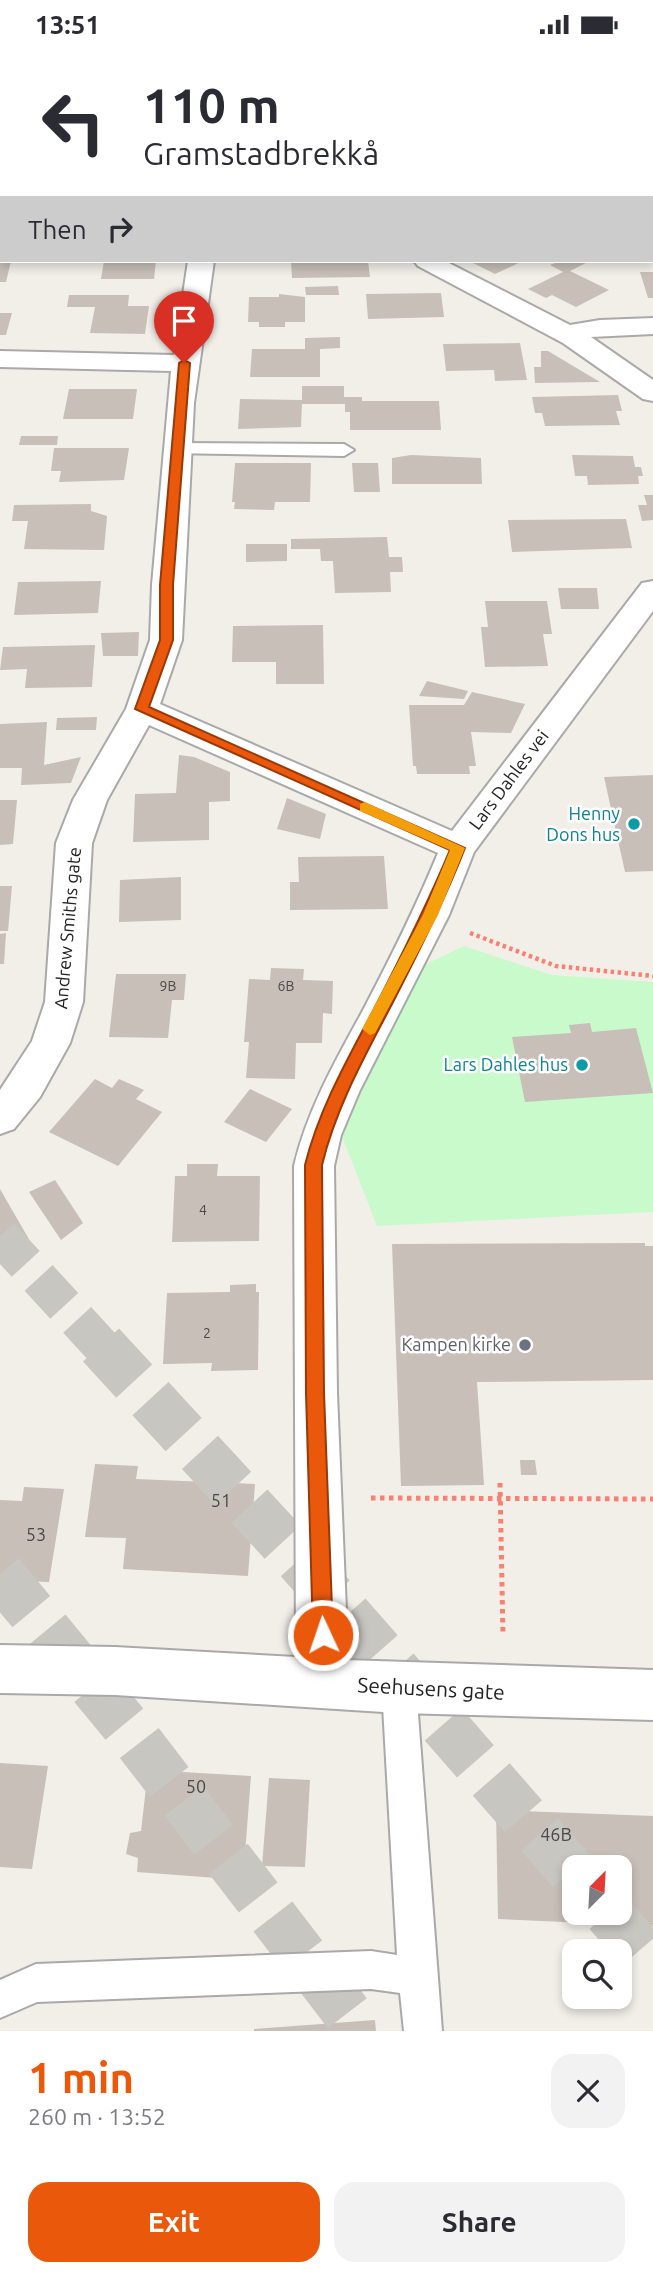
<!DOCTYPE html>
<html lang="en">
<head>
<meta charset="utf-8">
<style>
  body { margin:0; font-family:Ubuntu,sans-serif; background:#f2f2f3; color:#2b2b33; height:100vh; display:flex; flex-direction:column; font-size:26px; white-space:nowrap }
  * { box-sizing:border-box; margin:0 }
  p { font-size:23px; color:#7c7c81 }
  .icon { flex:none; width:38px; height:38px; fill:none; stroke:currentColor; stroke-width:2; stroke-linecap:round; stroke-linejoin:round }
  .map { position:relative; height:1982px; overflow:hidden }
  .details { display:flex; flex-direction:column; background:#fff; flex:1 }
  .details>* { flex:none }
  .guide { position:absolute; left:0px; top:0px; width:654px; height:214px; box-shadow:0 4px 10px #0003; background:#fff; color:#2b2b33; overflow:hidden }
  .needle { width:46px; rotate:24deg }
  .fabs { position:absolute; left:562px; top:1806px; display:grid; gap:14px }
  .fabs a { display:grid; place-items:center; width:70px; height:70px; border-radius:14px; background:#fff; box-shadow:0 4px 10px #0003; font-size:35px }
  .pin { position:absolute; display:grid; place-items:center; width:60px; height:60px; color:#fff; margin:-72px -30px; border-radius:50% 50% 50% 0; rotate:-45deg; box-shadow:0 0 7px #0007 }
  .pin .icon { rotate:45deg }
  .me { position:absolute; width:77px; margin:-38px; rotate:357deg; stroke-linejoin:round; filter:drop-shadow(0 0 5px #0008) }
  .turn { display:flex; align-items:center; gap:24px; height:147px; padding:0 28px; font-size:32px }
  .turn .icon { width:91px; height:91px; stroke-width:2.5 }
  .turn b { display:block; font-size:49px; line-height:60px }
  .then { display:flex; align-items:center; height:66px; padding:0 28px; background:#0003; gap:14px; font-size:26px }
  .round { display:grid; place-items:center; flex:none; width:74px; height:74px; border-radius:21px; background:#f2f2f3 }
  .headline { display:flex; align-items:center; justify-content:space-between; height:119px; padding:0 28px }
  h1 { font-size:42px; font-weight:600; line-height:52px; color:#ea580c }
  .action { display:flex; gap:14px; margin-top:auto; padding:14px 28px }
  .action a { flex:1; height:80px; border-radius:21px; background:#ea580c; color:#fff; font-size:28px; font-weight:600; line-height:80px; text-align:center }
  .action a+a { background:#f2f2f3; color:#2b2b33 }
  .status { display:flex; justify-content:space-between; align-items:center; height:49px; padding:0 35px; background:#fff; direction:ltr }
  .status svg { height:19px; fill:currentColor }
  .map>svg:first-child { display:block }
  .park { fill:#c8facc }
  .building { fill:#c7bfb8; fill-rule:evenodd }
  .lines { fill:none; stroke-linecap:round; stroke-linejoin:round }
  .highway-tunnel-far1 { stroke:#c8c6c1; stroke-width:38; stroke-dasharray:38 19; stroke-linecap:butt }
  .highway-tunnel { stroke:#c8c6c1; stroke-width:49; stroke-dasharray:49 24; stroke-linecap:butt }
  .lane-casing { stroke:#a9a9a9; stroke-width:4 }
  .street-casing { stroke:#a9a9a9; stroke-width:4 }
  .path-far1 { stroke:#fa8072; stroke-width:4.5; stroke-dasharray:3.5 3.5; stroke-linecap:butt }
  .path { stroke:#fa8072; stroke-width:5; stroke-dasharray:4.5 4.5; stroke-linecap:butt }
  .lane { fill:#fff; fill-rule:evenodd }
  .street { fill:#fff; fill-rule:evenodd }
  .route { fill:#ea580c; stroke:#983908; stroke-width:2 }
  .slow { fill:#f59e0b }
  .culture-dot { fill:#0f9aa8; stroke:#fff; stroke-width:2.5 }
  .worship-dot { fill:#6b7280; stroke:#fff; stroke-width:2.5 }
  .labels { text-anchor:middle; stroke-width:5; stroke-linejoin:round; paint-order:stroke }
  .number-label { font-size:14px; fill:#4b4948 }
  .street-label { font-size:18px; fill:#222; stroke:#fff }
  .culture-label { font-size:18px; fill:#0d838f; stroke:#fff; text-anchor:end }
  .worship-label { font-size:18px; fill:#5b616d; stroke:#fff; text-anchor:end }
  .near-number-label { font-size:18px; fill:#4b4948 }
  .near-street-label { font-size:21px; fill:#222; stroke:#fff }
</style>
</head>
<body>
<div class="status"><b>13:51</b><svg viewBox="0 0 49 12"><path d="M0 12V9h3v3zM5 12V6h3v6zM10 12V3h3v9zM15 12V0h3v12zM26 1h20v11H26zM47 4h2v5h-2z"/></svg></div>
<div class="map">
<svg width="653" height="1982" viewBox="0 0 653 1982">
  <rect width="100%" height="100%" fill="#f2efe9"/>
  <path class="park" d="M464,897L552,926L653,933V1163L377,1177L341,1085L422,917Z"/>
  <path class="building" d="M0,212H11L6,233H0Z
    M104,212H156L154,230H101Z
    M291,212H368L370,228L292,229Z
    M469,212H523L495,225Z
    M560,212H590L570,222L609,241L576,258L552,246L546,249L528,240L563,223L550,216Z
    M640,223H653V249H648Z
    M338,237L339,246H306L305,238Z
    M441,244L444,268L368,270L366,245Z
    M279,245L305,248V273H285V278H259V273H248L249,248H279Z
    M69,246H129L128,257H149L145,285L90,284L95,258H67Z
    M0,264H12L6,286H0Z
    M340,288V299L320,300V328H250L252,300H305V289Z
    M520,294L527,331L495,332L494,321L446,322L443,295Z
    M541,302H548L600,333L535,334L534,318H541Z
    M302,337H344V348H362V352H439L441,381H350V363H345V355H302L301,378L238,380L240,350L302,351Z
    M69,340H137L133,370H63Z
    M618,346L622,362H616L620,376L545,377L542,364H535L532,348Z
    M21,387H58L57,396H19Z
    M54,399H129L124,431L59,433L61,422H51Z
    M411,406L481,409L482,435H392V409Z
    M572,406L633,407L635,418H641L643,427H638L639,435L588,436L587,427H575Z
    M235,414H311L310,453H275L274,461L234,460L235,453H232Z
    M352,414H378L380,443H354Z
    M644,446H653V471L642,472L638,456H647Z
    M91,455V462L107,467L104,501L24,500L28,472H12L14,456Z
    M626,470L632,499L512,503L508,471Z
    M387,488L389,508H402L403,523H390L391,543L335,544L333,512H321L320,500H291V490Z
    M246,495H287V512L246,513Z
    M101,532L98,564L14,566L18,533Z
    M558,539H597L599,560H561Z
    M485,552H547L552,585H543L548,617L485,618L481,578H488Z
    M323,576L324,635H276V613H232L233,577Z
    M139,583L138,607H103L101,584Z
    M95,596L92,638L25,639L27,620L0,621L3,598Z
    M427,632L468,642L464,650L419,647Z
    M472,643L525,655L511,684L471,683L476,717H469L470,725H417L416,717H413L409,656H464Z
    M97,668L96,681H56L57,669Z
    M47,673L44,716L81,708L71,734L21,736L22,719H0V675Z
    M179,706L194,708L230,723V752L209,753V791L133,793L135,745L176,744Z
    M653,726V822L625,823L604,728Z
    M287,749L326,765L320,790L277,780Z
    M0,751H17L13,795L0,796Z
    M384,807L388,860L290,861V833H299L298,808Z
    M181,828V871L119,873L120,831Z
    M0,837H12L8,882H0Z
    M6,884L4,915H0V885Z
    M271,919L304,920L303,931L333,932L332,965L323,964L322,994H296L295,1030L246,1029L249,993H244L249,930L270,931Z
    M116,925H186L184,951H172L168,989L109,988Z
    M590,974L592,983L636,979L653,1044L525,1053L512,988L571,984L569,976Z
    M95,1030L112,1039L119,1030L144,1041L136,1050L162,1063L118,1117L49,1083Z
    M250,1040L292,1060L266,1093L224,1073Z
    M187,1115H218L217,1127H260L259,1192L172,1193L175,1127H187Z
    M55,1131L83,1174L61,1191L29,1143Z
    M0,1140L30,1192L0,1205Z
    M645,1194V1197H653V1331L477,1333L484,1436L401,1437L392,1195Z
    M256,1235V1243H259L258,1321L211,1322L212,1314L163,1315L167,1244L230,1243V1236Z
    M520,1411H535L537,1426H521Z
    M95,1415L138,1417L136,1430L255,1435L248,1527L123,1520L126,1489L85,1488Z
    M24,1438L64,1440L49,1533L0,1531V1451L22,1452Z
    M0,1714L48,1717L32,1820L0,1818Z
    M148,1721L251,1727L243,1831L137,1823L138,1809L126,1805L130,1784L141,1782Z
    M269,1729L310,1731L305,1818L262,1817Z
    M496,1761L653,1767V1877L498,1870ZM574,1818H620V1864H574Z
    M375,1971L376,1982H254V1980Z"/>
  <g class="lines">
    <path class="highway-tunnel-far1" d="M0,1187L102,1298"/>
    <path class="highway-tunnel" d="M101,1296L301,1513L574,1825
      M0,1525L130,1682L361,1982
      M608,1864L653,1916"/>
    <g class="lane-casing">
      <path id="lane" d="M176,394L344,395L354,401L344,407L169,404L166,400Z
        M399,1622L411,1627L416,1639L442,1982H404L400,1944L371,1940L37,1953L0,1969V1931L36,1915L371,1902L397,1906L382,1639L387,1627Z"/>
    </g>
    <g class="street-casing">
      <path id="street" d="M319,0H341L342,2H320Z
        M188,212H214L194,354L182,591L160,655L452,782L642,534L653,532V562L474,803L449,866L360,1041L341,1086L334,1117L337,1344L347,1586L345,1611L653,1621V1671L399,1664L115,1646L0,1644V1596L115,1598L296,1608L294,1117C307,1062 334,1014 361,965C389,912 415,860 438,804L149,676L107,751L92,794L83,953L70,994L40,1048L14,1080L0,1085V1041L32,992L45,953L56,794L73,751L126,660L150,591L152,536L171,322L0,318V302L174,306Z
        M414,212H445L570,276L600,271L653,269V285L591,288L653,331V352L643,350L563,294L418,217Z"/>
    </g>
    <path class="path-far1" d="M470,884L556,917L653,927"/>
    <path class="path" d="M500,1434L503,1587
      M371,1449L653,1450"/>
    <use href="#lane" class="lane"/>
    <use href="#street" class="street"/>
  </g>
  <path class="route" d="M184,311L190,314L173,536V591L149,658L465,799C444,853 419,903 392,955C365,1007 336,1058 322,1116L324,1344L333,1586L330,1593L323,1596L316,1593L313,1586L306,1344L305,1116C319,1060 347,1011 374,960C401,908 427,856 450,801L135,660L160,591V536L179,314Z"/>
  <path class="slow" d="M365,753L465,799L438,866L375,984L370,986L362,980L423,866L450,801L360,762V755Z"/>
  <g class="culture-dot">
    <circle cx="634" cy="775" r="7"/>
    <circle cx="582" cy="1016" r="7"/>
  </g>
  <circle class="worship-dot" cx="525" cy="1296" r="7"/>
  <g class="labels">
    <g class="number-label">
      <text x="168" y="942">9B</text>
      <text x="286" y="942">6B</text>
      <text x="203" y="1166">4</text>
      <text x="207" y="1289">2</text>
    </g>
    <g class="street-label">
      <text transform="translate(509 731) rotate(-53)" y="6">Lars Dahles vei</text>
      <text transform="translate(68 879) rotate(-85)" y="6">Andrew Smiths gate</text>
    </g>
    <g class="culture-label">
      <text x="620" y="771">Henny<tspan x="620" dy="21">Dons hus</tspan></text>
      <text x="568" y="1022">Lars Dahles hus</text>
    </g>
    <g class="worship-label">
      <text x="511" y="1302">Kampen kirke</text>
    </g>
    <g class="near-number-label">
      <text x="221" y="1458">51</text>
      <text x="36" y="1492">53</text>
      <text x="196" y="1744">50</text>
      <text x="556" y="1792">46B</text>
    </g>
    <g class="near-street-label">
      <text transform="translate(431 1640) rotate(3)" y="7">Seehusens gate</text>
    </g>
  </g>
</svg>
<div class="fabs">
<a><svg class="needle" viewBox="-14 -14 28 28"><path d="M0-13l5 13h-10z" fill="#e53935"/><path d="M0 13l5-13h-10z" fill="#7c7c81"/></svg></a>
<a><svg class="icon" aria-label="search" viewBox="0 0 24 24"><circle cx="10" cy="10" r="6"/><path d="M15 15l6 6"/></svg></a>
</div>
<div class="pin" style="left:184px;top:314px;background:#d93025"><svg class="icon" aria-label="arrive" viewBox="0 0 24 24"><path d="M6 21V4h12l-3 4 3 4H6"/></svg></div>
<svg class="me" style="left:323px;top:1586px" viewBox="-20 -20 40 40"><circle r="17" fill="#ea580c" stroke="#fff" stroke-width="3"/><path d="M0-11L8 9 0 5-8 9z" fill="#fff"/></svg>
<div class="guide">
<div class="turn"><svg class="icon" aria-label="left" viewBox="0 0 24 24"><path d="M17 20v-9H6M10 6l-5 5 5 5"/></svg><div><b>110 m</b>Gramstadbrekkå</div></div>
<div class="then">Then<svg class="icon" aria-label="right" viewBox="0 0 24 24"><path d="M7 20v-9h11M14 6l5 5-5 5"/></svg></div>
</div>
</div>
<section class="details">
<div class="headline"><div><h1>1 min</h1><p>260 m · 13:52</p></div><a class="round"><svg class="icon" aria-label="close" viewBox="0 0 24 24"><path d="M6 6l12 12M18 6L6 18"/></svg></a></div>
<div class="action"><a>Exit</a><a>Share</a></div>
</section>
</body>
</html>
